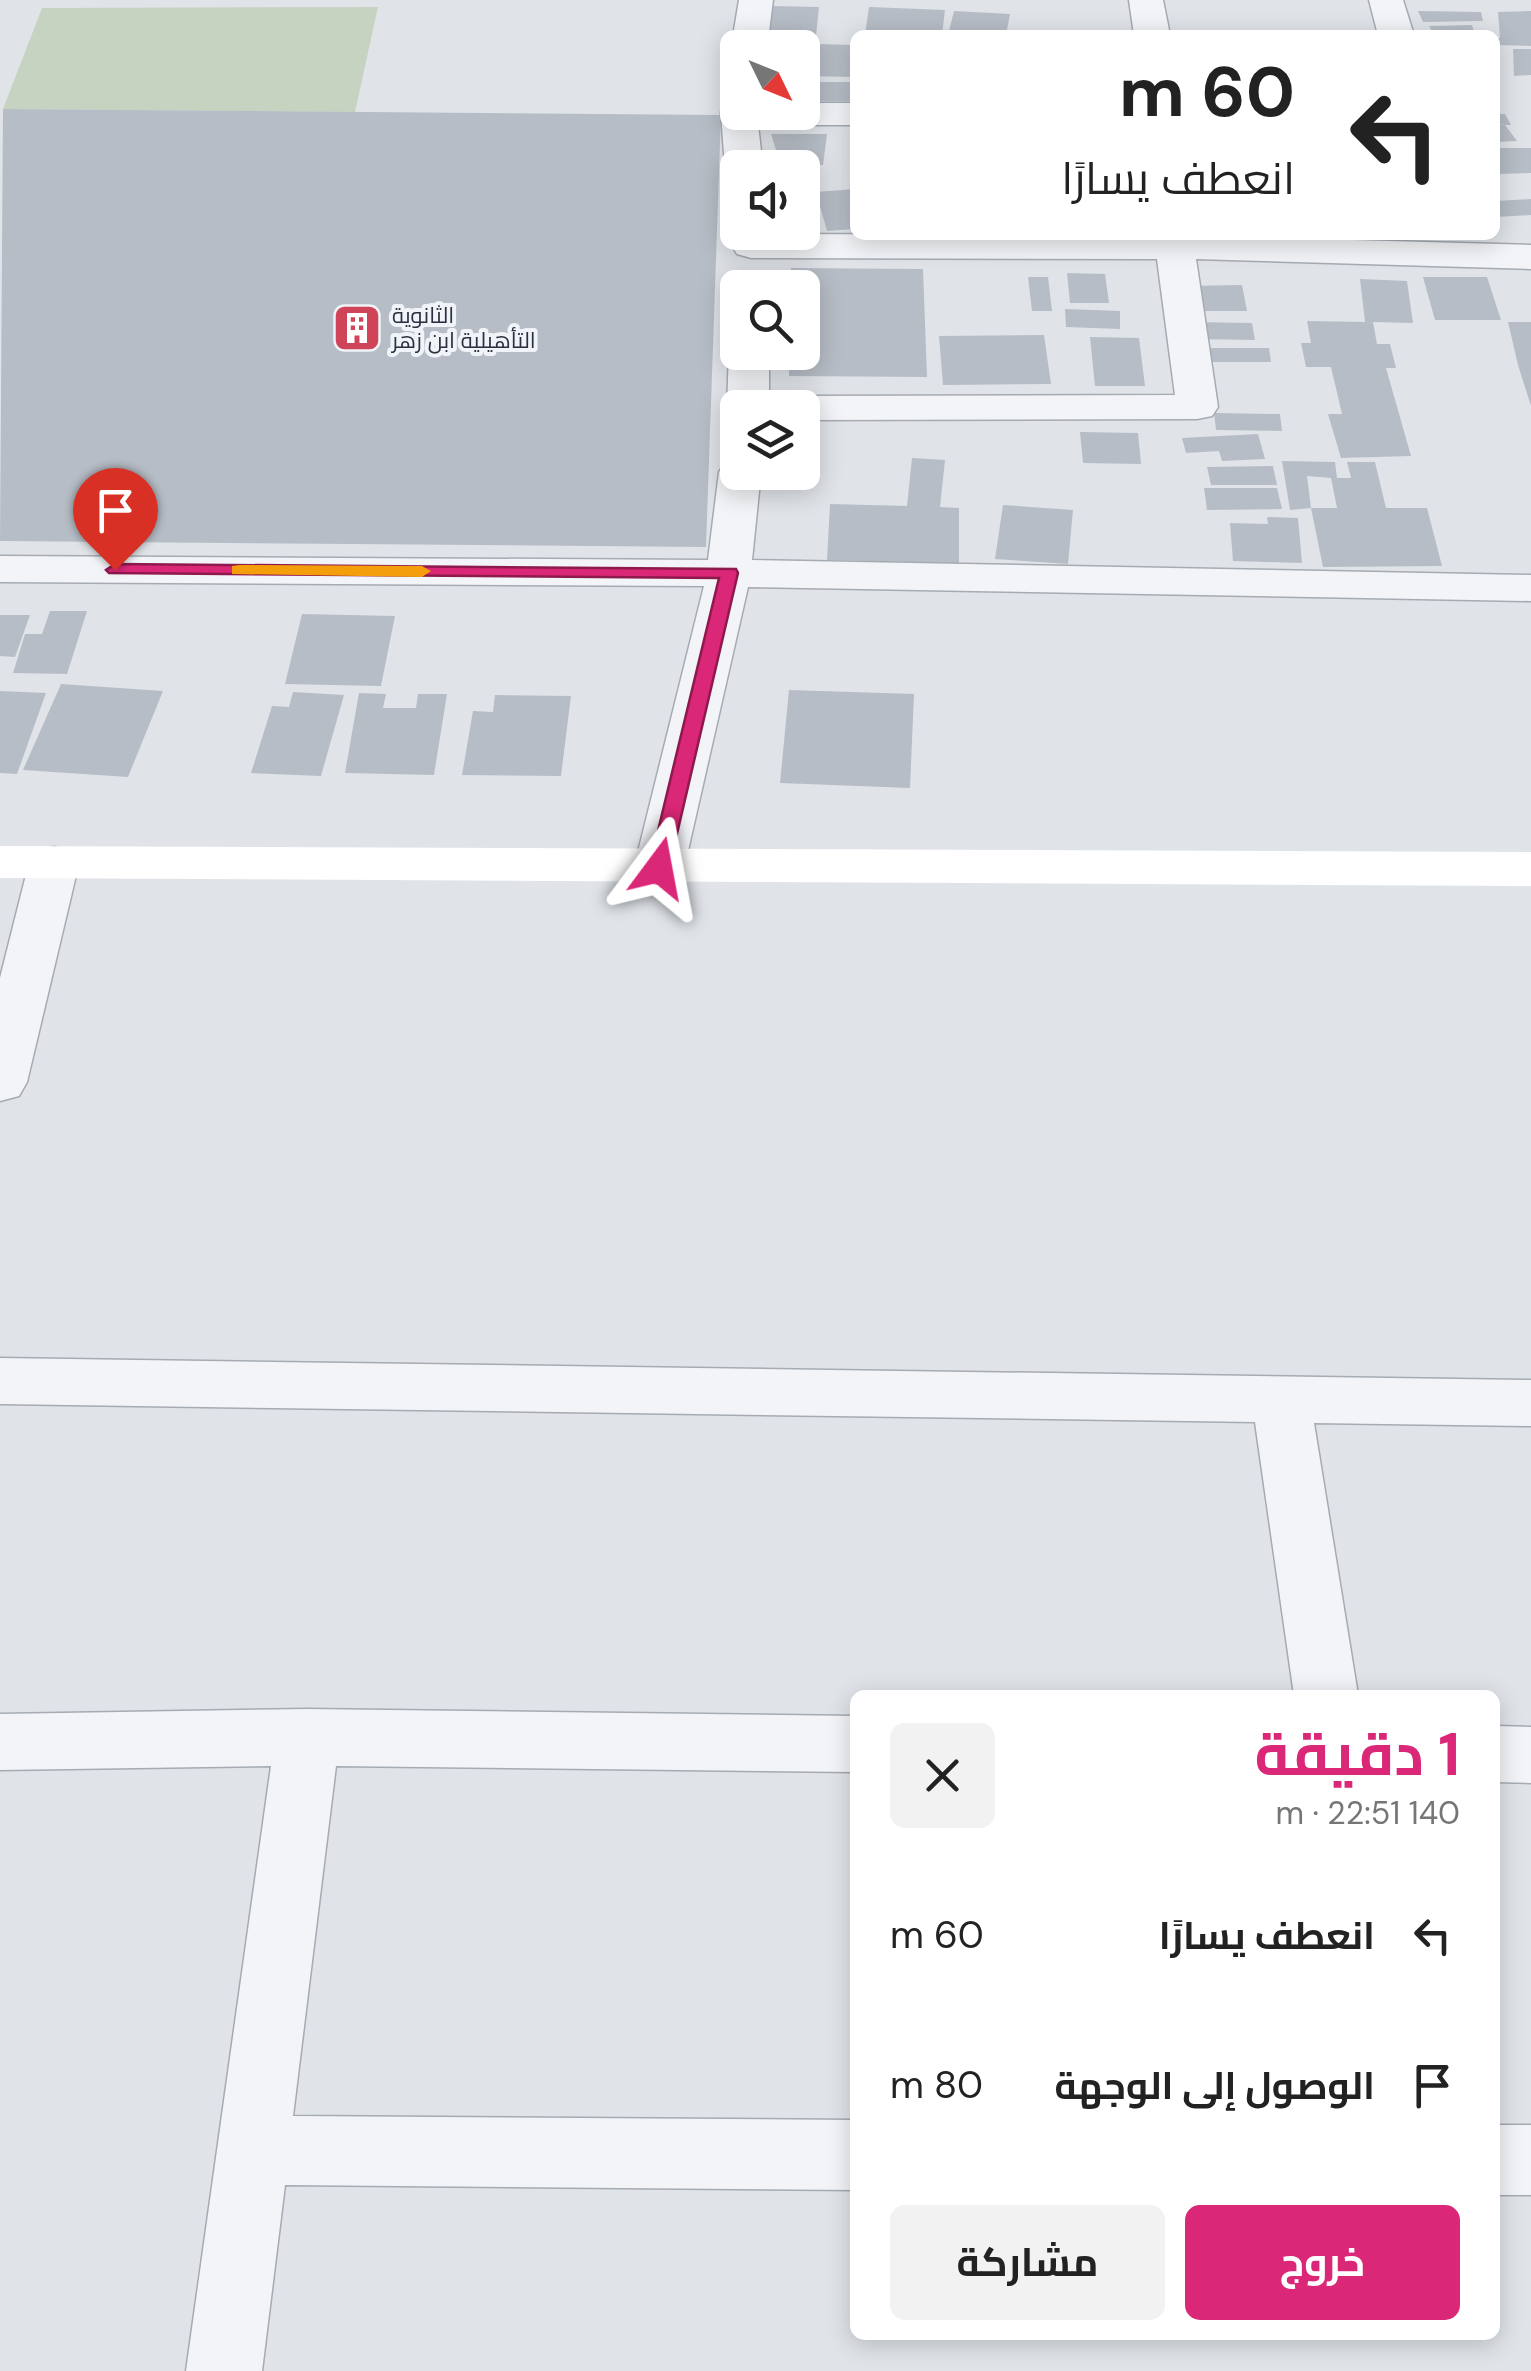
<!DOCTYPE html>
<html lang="ar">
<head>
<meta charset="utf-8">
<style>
  body { margin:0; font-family:"DM Sans",Cairo,sans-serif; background:#f2f2f2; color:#222; direction:rtl; height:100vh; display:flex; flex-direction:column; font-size:38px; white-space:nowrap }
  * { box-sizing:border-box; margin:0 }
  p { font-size:32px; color:#767676 }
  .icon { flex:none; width:55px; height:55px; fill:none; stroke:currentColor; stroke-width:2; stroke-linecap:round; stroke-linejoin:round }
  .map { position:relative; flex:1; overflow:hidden; direction:ltr }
  .details { position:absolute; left:850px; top:1690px; width:650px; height:650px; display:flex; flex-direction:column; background:#fff; border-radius:15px; box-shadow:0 5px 25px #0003; direction:rtl }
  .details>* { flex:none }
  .top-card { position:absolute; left:850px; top:30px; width:650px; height:210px; border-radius:15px; box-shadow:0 5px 25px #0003; direction:rtl; background:#fff; color:#222; overflow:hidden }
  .needle { width:65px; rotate:133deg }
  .controls { position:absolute; left:720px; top:30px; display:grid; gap:20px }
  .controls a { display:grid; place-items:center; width:100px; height:100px; border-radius:15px; background:#fff; box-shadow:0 5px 25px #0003; font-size:50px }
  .pin { position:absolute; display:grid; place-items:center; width:85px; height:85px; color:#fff; margin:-102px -42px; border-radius:50% 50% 50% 0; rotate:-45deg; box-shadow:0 0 10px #0007 }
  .pin .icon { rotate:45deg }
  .me { position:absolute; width:110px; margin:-55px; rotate:13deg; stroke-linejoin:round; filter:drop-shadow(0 0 8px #0008) }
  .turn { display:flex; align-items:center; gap:35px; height:210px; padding:0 40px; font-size:45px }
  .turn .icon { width:130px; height:130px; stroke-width:2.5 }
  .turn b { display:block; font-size:70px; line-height:85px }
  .round { display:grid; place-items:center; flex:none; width:105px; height:105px; border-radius:15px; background:#f2f2f2 }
  .overview { display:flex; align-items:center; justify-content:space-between; height:170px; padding:0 40px }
  h1 { font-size:60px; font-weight:700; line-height:75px; color:#db2777 }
  .button { display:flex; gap:20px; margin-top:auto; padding:20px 40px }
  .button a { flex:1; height:115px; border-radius:15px; background:#db2777; color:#fff; font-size:40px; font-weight:700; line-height:115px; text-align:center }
  .button a+a { background:#f2f2f2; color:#222 }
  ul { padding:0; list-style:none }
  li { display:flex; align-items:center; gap:30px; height:150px; padding:0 40px }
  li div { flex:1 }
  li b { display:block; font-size:38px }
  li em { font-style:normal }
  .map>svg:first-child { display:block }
  .green { fill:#c6d3c1 }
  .building { fill:#b7bdc6 }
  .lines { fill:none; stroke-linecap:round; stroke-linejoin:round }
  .minor-casing { stroke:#a5abb3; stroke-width:3 }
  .minor { fill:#f3f4f7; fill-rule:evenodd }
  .secondary { fill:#fff; fill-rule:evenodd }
  .route { fill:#db2777; stroke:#8e194d; stroke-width:2.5 }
  .slow { fill:#f59e0b }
  .labels { text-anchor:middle; stroke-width:8; stroke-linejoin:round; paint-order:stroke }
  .far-poi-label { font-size:22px; fill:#293141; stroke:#f0f3f7; text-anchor:start }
</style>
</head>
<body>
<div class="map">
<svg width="1531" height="2371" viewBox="0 0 1531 2371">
  <rect width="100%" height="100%" fill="#e0e4e9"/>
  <path class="green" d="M378,7L355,112L3,109L42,8Z"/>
  <path class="building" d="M771,6L819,7L816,36L767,35Z
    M869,7L945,10L942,35H865Z
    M954,11L1010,14L1006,35H948Z
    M1418,11L1481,12L1483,21L1423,22Z
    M1531,11V46L1495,45V38H1500L1498,12Z
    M1472,25L1475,35H1421L1432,31L1429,26Z
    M776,43L855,45V77L802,76V48H776Z
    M1513,49H1531V75L1514,76Z
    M802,82H855V101H802Z
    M3,109L721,115L706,547L0,541Z
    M1495,114H1505L1511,125H1505L1517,141L1495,142V125H1505L1495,124Z
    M771,134H827L823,165L781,166Z
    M1495,148H1531V173L1495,174Z
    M855,189V229L827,231L816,192Z
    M1531,199V215L1495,217V201Z
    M791,268L923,269L927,377L789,376V352H802V288H790Z
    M1067,273L1105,274L1109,303H1070Z
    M1028,277H1048L1052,311H1032Z
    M1423,277H1487L1501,320H1435Z
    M1360,279L1407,281L1413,323L1373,322L1377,344H1390L1396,368H1386L1411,456L1341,458L1328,414H1342L1331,367H1306L1301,343H1311L1307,321L1365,322Z
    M1242,285L1247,311H1194L1188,286Z
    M1065,309L1120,311V329L1066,327Z
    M1194,322L1252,323L1255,340L1196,339Z
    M1508,322H1531V406L1518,365Z
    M1044,335L1051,384L943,385L939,336Z
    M1090,337L1139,338L1145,386H1095Z
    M1207,348H1269L1271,362H1208Z
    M1214,413L1280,414L1282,431L1216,430Z
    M1080,432L1138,433L1141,464L1083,463Z
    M1258,434L1265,459L1222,461L1219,451L1186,453L1182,438Z
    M912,458L945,460L940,507L959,508V563L827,560L830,504L907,506Z
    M1282,461L1335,462L1337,478H1351L1347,462H1375L1386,508H1427L1442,566L1323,567L1311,508H1337L1331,478L1307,476L1311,508L1290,510Z
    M1273,466L1277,485H1211L1207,467Z
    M1204,488H1277L1282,509L1207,510Z
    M1003,505L1073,510L1068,564L995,559Z
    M1267,517L1298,518L1302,563L1233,561L1230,523L1268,524Z
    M50,611H87L67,674L13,673L25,634H42Z
    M302,614L395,616L381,686L285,684Z
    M0,615H30L15,657L0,656Z
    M61,684L163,691L128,777L23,770Z
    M789,690L914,694L910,788L780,783Z
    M0,691L46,693L17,774L0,773Z
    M293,692L344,695L321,776L251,773L272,706L289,707Z
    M359,693L386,694L383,708H416L418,694H447L434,775L345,773Z
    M495,695L571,696L561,776L462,775L473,711L493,712Z"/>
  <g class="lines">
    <g class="minor-casing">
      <path id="minor" d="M739,0H773L767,48H738V56L731,48Z
        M1129,0H1163L1170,35H1134Z
        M1369,0H1403L1414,35H1378Z
        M738,101V112H802V103H855V125H758L763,168H738V178L725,168L721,112L726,104Z
        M751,234L1175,235L1531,245V269L1196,259L1218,407L1212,416L1197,419L802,420V408H782L787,399L802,396L1175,395L1157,259L751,258L737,254L732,246L737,238Z
        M735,343L738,352H769V408H738V418L727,408L729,352Z
        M738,460V472H761L752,560L1531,575V601L748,587L684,868L677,880L659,885L641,880L634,868L704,586L0,582V556L708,560L719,472L725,463Z
        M54,847L71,851L79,863L27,1082L19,1096L0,1101V978L29,863L37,851Z
        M0,1358L1531,1380V1426L1314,1423L1358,1695H1294L1255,1422L0,1404Z
        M307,1709L855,1716V1772L336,1766L293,2116L855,2120V2190L285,2185L262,2371H186L271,1766L0,1770V1714Z
        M1495,1726L1531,1727V1783L1495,1782Z
        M1495,2125H1531V2195H1495Z"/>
    </g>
    <use href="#minor" class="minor"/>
    <path class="secondary" d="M0,846L1531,852V886L0,878Z"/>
  </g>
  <path class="route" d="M115,564L736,569L738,573L669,868L659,875L649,868L719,578L109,573L106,570Z"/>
  <path class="slow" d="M239,565L422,566L431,571L422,577L232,574V566Z"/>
  <defs>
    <g id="building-square" transform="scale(2.5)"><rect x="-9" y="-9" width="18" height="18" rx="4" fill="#cf4458" stroke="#f0f3f7"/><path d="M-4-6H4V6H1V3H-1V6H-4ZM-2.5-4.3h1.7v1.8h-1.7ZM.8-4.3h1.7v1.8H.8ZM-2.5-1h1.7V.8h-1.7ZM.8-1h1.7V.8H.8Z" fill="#fff"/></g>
  </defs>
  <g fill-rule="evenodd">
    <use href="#building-square" x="357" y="328"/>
  </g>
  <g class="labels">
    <g class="far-poi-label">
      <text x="392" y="323">الثانوية<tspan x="392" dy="25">التأهيلية ابن زهر</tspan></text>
    </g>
  </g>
</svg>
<div class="controls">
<a><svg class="needle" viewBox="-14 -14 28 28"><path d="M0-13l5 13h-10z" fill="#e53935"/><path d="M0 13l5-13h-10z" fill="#767676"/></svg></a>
<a><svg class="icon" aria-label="sound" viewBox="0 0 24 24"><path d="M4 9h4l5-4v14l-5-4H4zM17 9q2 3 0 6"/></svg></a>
<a><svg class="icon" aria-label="search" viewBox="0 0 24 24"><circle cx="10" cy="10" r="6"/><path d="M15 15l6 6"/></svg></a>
<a><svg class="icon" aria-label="layers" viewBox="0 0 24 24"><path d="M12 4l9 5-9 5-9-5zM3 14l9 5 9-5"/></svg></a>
</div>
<div class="pin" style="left:115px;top:570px;background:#d93025"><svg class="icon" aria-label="arrive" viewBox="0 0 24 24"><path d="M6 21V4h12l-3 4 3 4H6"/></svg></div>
<svg class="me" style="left:659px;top:868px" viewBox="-20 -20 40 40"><path d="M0-17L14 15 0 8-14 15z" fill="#db2777" stroke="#fff" stroke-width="4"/></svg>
<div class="top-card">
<div class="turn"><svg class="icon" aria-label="left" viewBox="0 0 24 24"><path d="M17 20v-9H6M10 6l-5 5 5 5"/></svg><div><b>60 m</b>انعطف يسارًا</div></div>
</div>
<section class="details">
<div class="overview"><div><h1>1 دقيقة</h1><p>140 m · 22:51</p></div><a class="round"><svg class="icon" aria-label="close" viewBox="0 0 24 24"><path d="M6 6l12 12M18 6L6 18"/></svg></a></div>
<ul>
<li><svg class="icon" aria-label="left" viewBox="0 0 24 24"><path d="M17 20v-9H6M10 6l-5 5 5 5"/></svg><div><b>انعطف يسارًا</b></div><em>60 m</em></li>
<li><svg class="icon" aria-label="arrive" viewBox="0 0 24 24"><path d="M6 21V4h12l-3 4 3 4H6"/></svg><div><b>الوصول إلى الوجهة</b></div><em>80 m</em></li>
</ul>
<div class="button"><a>خروج</a><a>مشاركة</a></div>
</section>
</div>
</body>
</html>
